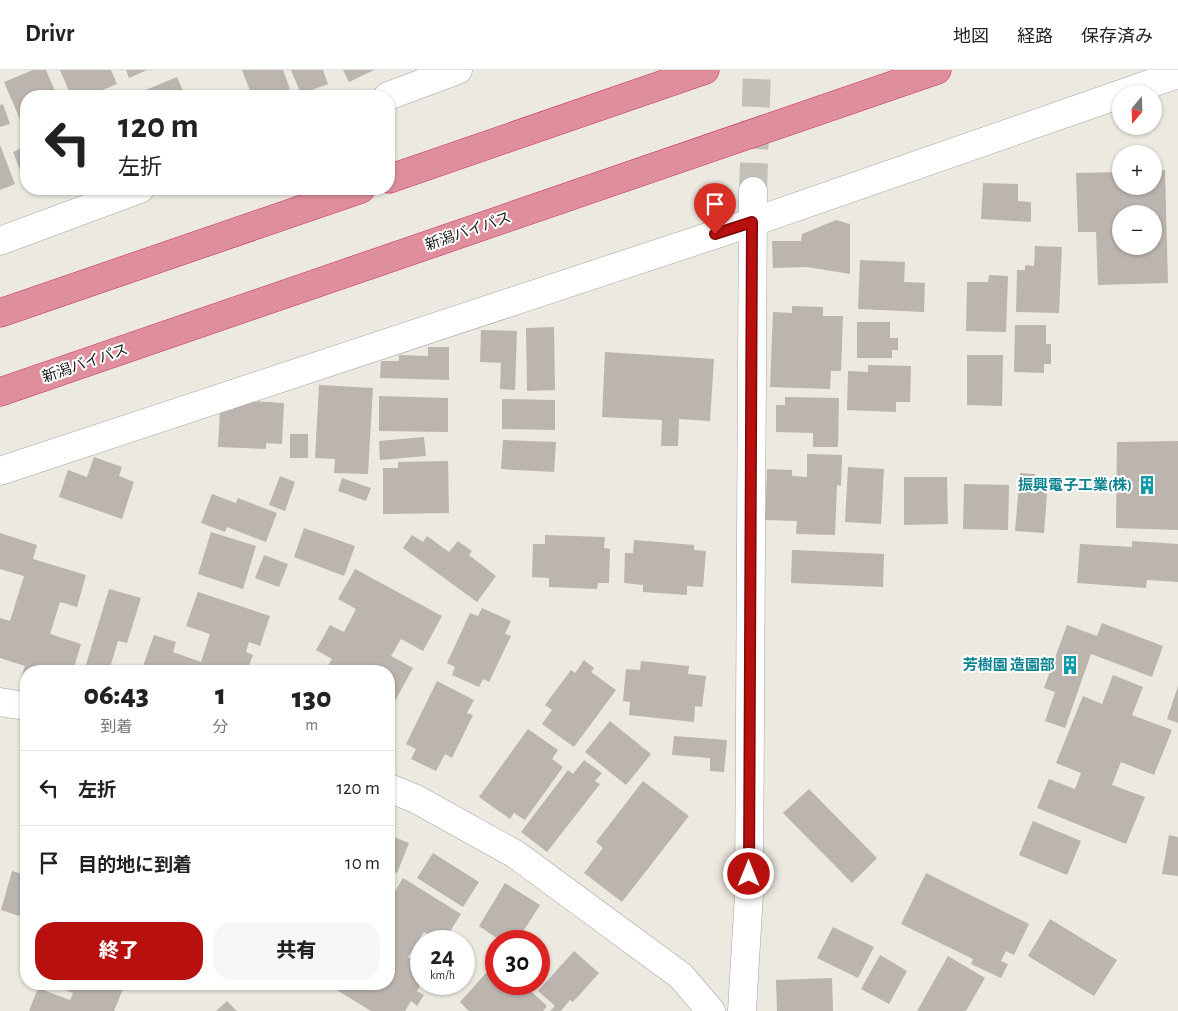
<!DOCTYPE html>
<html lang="ja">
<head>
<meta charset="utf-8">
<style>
  body { margin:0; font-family:"Alegreya Sans","Noto Sans JP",sans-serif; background:#f6f6f6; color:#222; height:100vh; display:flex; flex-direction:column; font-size:19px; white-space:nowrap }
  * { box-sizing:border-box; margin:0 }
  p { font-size:16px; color:#767676 }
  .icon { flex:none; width:28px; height:28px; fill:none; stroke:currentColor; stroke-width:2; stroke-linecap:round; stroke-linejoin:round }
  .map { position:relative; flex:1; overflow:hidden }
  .side { position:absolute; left:20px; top:595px; width:375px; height:325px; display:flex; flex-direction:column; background:#fff; border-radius:20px; box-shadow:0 1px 4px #0004 }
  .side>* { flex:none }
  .top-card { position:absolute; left:20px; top:20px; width:375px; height:105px; border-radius:20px; box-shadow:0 1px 4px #0004; background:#fff; color:#222; overflow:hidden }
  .needle { width:32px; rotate:199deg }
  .fabs { position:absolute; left:1112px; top:15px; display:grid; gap:10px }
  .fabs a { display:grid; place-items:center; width:50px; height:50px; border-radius:50%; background:#fff; box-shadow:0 1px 4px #0004; font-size:25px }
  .speed { position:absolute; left:410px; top:860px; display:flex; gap:10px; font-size:25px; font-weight:700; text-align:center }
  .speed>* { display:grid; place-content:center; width:65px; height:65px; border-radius:50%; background:#fff; box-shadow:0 1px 4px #0004; line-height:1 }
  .speed small { font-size:12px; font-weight:400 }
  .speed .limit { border:8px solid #d22; background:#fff; color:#111 }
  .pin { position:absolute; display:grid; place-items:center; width:42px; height:42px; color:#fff; margin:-51px -21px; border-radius:50% 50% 50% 0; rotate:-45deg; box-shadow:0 0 5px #0007 }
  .pin .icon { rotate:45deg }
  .me { position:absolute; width:55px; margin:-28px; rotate:0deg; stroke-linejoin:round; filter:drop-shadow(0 0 4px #0008) }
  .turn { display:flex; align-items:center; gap:18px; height:105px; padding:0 15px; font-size:22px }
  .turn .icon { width:65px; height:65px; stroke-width:2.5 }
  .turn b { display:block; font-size:35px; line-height:42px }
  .eta { display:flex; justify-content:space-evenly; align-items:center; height:85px; text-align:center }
  .eta b { font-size:30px; font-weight:800; line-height:35px }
  .button { display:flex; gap:10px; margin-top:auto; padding:10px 15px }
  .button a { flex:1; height:58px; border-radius:20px; background:#b8100e; color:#fff; font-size:20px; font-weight:800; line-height:58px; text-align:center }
  .button a+a { background:#f6f6f6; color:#222 }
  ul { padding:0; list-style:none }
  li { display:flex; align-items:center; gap:15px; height:75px; padding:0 15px; border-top:1px solid #e0e0e0 }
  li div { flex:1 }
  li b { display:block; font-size:19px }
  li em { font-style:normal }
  header { display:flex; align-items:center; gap:30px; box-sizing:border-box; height:70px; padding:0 25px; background:#fff; border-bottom:1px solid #e0e0e0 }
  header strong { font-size:24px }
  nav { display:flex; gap:28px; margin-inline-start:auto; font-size:18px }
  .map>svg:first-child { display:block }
  .building { fill:#bcb4ae; fill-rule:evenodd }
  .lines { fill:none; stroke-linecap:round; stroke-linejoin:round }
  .street-tunnel { stroke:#c2c0b9; stroke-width:28; stroke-dasharray:28 14; stroke-linecap:butt }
  .street-casing { stroke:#a2a2a2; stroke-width:29 }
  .highway-casing { stroke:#c93063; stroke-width:29 }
  .street { stroke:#fff; stroke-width:28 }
  .highway { stroke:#df8e9c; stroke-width:28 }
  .route-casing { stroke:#780a09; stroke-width:12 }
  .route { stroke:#b8100e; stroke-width:9 }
  .labels { text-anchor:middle; stroke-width:4; stroke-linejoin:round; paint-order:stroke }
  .street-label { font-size:15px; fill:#1b1b1b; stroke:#fff }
  .culture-label { font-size:15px; font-weight:bold; fill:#0d838f; stroke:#fff; text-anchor:end }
</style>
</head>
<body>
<header>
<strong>Drivr</strong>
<nav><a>地図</a><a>経路</a><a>保存済み</a></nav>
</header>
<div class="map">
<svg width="1178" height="941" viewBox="0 0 1178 941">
  <rect width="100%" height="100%" fill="#ece9e1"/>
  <path class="building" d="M33,0H46L57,26H26V52L22,54L4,12Z
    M60,0H111L117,14L88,26H71Z
    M126,0H147L129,8Z
    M242,0H283L290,19L270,26H252Z
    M291,0H323L328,14L301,24Z
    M343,0H374L349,12Z
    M177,7L185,26H135L134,25Z
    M3,34L10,54L0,57V35Z
    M26,66V107L23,108L13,82L26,76L22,67Z
    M0,75L15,114L0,120Z
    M1165,100L1168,213L1098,215L1096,162H1078L1076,103L1121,102V116H1154V101ZM1121,144H1154V176H1121Z
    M983,113L1018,114V131L1031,132V152L981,149Z
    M836,150L850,154V204L807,197L773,198L772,171H801L802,164Z
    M1035,176L1062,177L1059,243L1016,242L1017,200H1025V195L1034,196Z
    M860,190L905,192L904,212L925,213L924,242L858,239Z
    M989,205L1008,206L1006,262L966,261L967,212H988Z
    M792,236L823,237V246H843L841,301H831L830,319L770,317L773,242L792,243Z
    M857,252H890V268H898V280H892V288H857Z
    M1015,255H1046V274H1051V294H1044V303L1014,302Z
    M554,257L555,320L527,321L526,258Z
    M481,260L517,261L515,320L500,319L501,293L480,292Z
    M428,277H449V310L380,308L381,291H399V285L428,286Z
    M605,282L714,289L710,351L679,349L678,376H661L662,350L602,347Z
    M967,285H1003L1002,336L967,335Z
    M868,295L911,296L910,332H896V342L847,340L848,301L868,302Z
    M319,315L373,318L368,404L334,403L335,389L315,388Z
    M379,326L448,328V362L379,361Z
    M785,327L839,328L838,377H813V363L776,362V335H785Z
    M502,329L555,330V360L502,359Z
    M234,330L284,333L282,374L266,373V379L218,377L220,340H233Z
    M290,364H308V388H290Z
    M424,367L426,386L380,390L379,371Z
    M503,370L556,372L554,402L501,399Z
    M1178,371V460L1116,458L1117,372Z
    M807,384L842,385L841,416L837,415L835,465L796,464L797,451L765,450L767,399L792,400V406L807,407Z
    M94,387L122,397L119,406L134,412L122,449L59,427L68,400L87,407Z
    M448,391L449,443L383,444V398H398V392Z
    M848,397L884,399L881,454L845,452Z
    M1020,403L1035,404V410L1048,411L1044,463L1015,461Z
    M280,406L295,412L285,441L269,435Z
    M904,407H947L948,454L904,455Z
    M342,408L371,418L366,431L338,421Z
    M964,414L1009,415L1008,460L963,459Z
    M212,424L236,433L238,428L277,443L266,472L227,457L225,462L201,453Z
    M304,458L355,476L344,506L294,487Z
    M211,462L256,476L243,519L198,504Z
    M0,463L37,475L33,489L86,505L77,537L60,532L50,564L81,574L73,601H26V610L21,608L25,596L0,588V548L10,551L24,506L0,499Z
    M412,465L423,472L427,466L449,482L458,471L472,481L469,485L496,506L477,532L403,478Z
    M545,465L605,467L604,478L610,479L609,513H598L597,519L549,517V508L532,507L533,474H545Z
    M634,470L694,475V480L706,481L703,517L687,516V525L643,522V515L624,513L625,483H633Z
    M1132,471L1178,474V512L1147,510L1146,518L1077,513L1080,474L1132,477Z
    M792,480L884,484L883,517L791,513Z
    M264,485L288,494L279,517L255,508Z
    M355,499L442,546L423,581L401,569L391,586L413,598L389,642V601H325L332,589L316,580L330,555L344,562L356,539L338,529Z
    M109,519L141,528L127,573L118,571L109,601H84Z
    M198,522L270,546L260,576L249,572L246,582L253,585L247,601H150L142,599L154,565L176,572L173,582L201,592L210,564L186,556Z
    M482,538L511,551L505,564L511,566L489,612L483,609L479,617L452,605L455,597L447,593L470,543L478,546Z
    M1102,553L1163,576L1152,607L1091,584L1065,658L1045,651L1055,622L1044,618L1067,555L1097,566Z
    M584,590L594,598L591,602L616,620L574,677L542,654L552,640L545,635L571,600L575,603Z
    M641,591L689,596L688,604L706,606L702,637L695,636L694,652L629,645L630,632L623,631L626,599L640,600Z
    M1113,605L1143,617L1132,645L1172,660L1154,705L1121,692L1112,715L1145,727L1126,774L1037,738L1049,709L1075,719L1081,703L1056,693L1083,626L1102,634Z
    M437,611L474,630L467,643L473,645L452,688L445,684L436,701L411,689L416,679L406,674Z
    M1178,616V653L1167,649Z
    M610,651L651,684L626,715L585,682Z
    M528,659L558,680L552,689L563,697L525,750L514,743L510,749L479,727Z
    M674,666L727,670L724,702L710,701V688L672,685Z
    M584,690L602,703L595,711L600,714L547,782L521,762L568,700L573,704Z
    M643,711L689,746L622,832L584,803L603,778L596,772Z
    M809,719L877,788L852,813L783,743Z
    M1033,751L1081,771L1067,805L1019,785Z
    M389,765L409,773L397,803L389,800Z
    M1169,765L1178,767V806L1162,804Z
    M433,783L479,812L463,837L417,808Z
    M12,801L26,805V848L1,840Z
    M926,803L1029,854L1014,885L1006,881L1001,891L1008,894L1001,908L971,894L973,889L901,854Z
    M403,808L461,844L444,871H439L424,862L408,887L421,895V914L417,921L424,925L417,936L411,931L405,941H371L327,914H389V831Z
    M505,813L540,835L517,871L505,864L501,871L479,856Z
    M1050,849L1117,890L1094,926L1028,886Z
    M833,857L874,877L858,908L817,888Z
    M574,881L599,903L573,932L570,930L561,941H550L555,936L538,921Z
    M880,885L907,901L889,934L861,919Z
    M948,886L985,908L966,941H917Z
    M496,892V914H523L547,936L543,941H469L460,932Z
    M832,908L833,941H777L776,910Z
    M50,914H125L114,941H29L38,918L70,930L73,923Z
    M227,931L237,941H216Z"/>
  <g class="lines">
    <path class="street-tunnel" d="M753,121L757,0"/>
    <g class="street-casing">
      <path id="street" d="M1121,24L1178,4
        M388,26L458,0
        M0,171L140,119
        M0,401L753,152L1121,24
        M0,632L26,636
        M389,718L416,729L515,784L681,906L711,941
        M742,941L749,824L753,121"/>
    </g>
    <g class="highway-casing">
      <path id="highway" d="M389,109L705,0
        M0,243L361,119
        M0,322L937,0"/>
    </g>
    <use href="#street" class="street"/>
    <use href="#highway" class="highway"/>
  </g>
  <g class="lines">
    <g class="route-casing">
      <path id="route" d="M715,164L752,152L749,804"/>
    </g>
    <use href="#route" class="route"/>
  </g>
  <defs>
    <g id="building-bare" transform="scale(1.5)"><path d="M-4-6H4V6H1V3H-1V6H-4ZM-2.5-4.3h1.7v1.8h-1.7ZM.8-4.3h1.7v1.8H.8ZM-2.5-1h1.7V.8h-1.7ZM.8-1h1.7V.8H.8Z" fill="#0f9aa8" stroke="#fff" stroke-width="2.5" paint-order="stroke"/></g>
  </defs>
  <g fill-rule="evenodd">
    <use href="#building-bare" x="1147" y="415"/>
    <use href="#building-bare" x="1070" y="595"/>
  </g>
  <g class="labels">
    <g class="street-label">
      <text transform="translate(468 161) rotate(-19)" y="5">新潟バイパス</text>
      <text transform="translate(85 293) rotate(-19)" y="5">新潟バイパス</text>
    </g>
    <g class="culture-label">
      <text x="1132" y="420">振興電子工業(株)</text>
      <text x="1055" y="600">芳樹園 造園部</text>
    </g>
  </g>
</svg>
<div class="fabs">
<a><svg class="needle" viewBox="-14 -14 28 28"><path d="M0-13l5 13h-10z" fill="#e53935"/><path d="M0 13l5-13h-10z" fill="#767676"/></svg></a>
<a>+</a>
<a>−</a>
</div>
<div class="speed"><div>24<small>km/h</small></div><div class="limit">30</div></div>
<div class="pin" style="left:715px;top:164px;background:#d93025"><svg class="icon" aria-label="arrive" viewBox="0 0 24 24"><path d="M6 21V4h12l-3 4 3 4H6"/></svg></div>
<svg class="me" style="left:749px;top:804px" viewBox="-20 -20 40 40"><circle r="17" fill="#b8100e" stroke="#fff" stroke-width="3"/><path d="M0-11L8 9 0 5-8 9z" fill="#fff"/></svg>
<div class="top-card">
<div class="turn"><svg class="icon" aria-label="left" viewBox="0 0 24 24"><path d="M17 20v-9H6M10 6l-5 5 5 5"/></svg><div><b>120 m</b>左折</div></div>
</div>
<section class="side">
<div class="eta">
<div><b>06:43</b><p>到着</p></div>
<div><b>1</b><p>分</p></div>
<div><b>130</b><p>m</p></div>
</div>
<ul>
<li><svg class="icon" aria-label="left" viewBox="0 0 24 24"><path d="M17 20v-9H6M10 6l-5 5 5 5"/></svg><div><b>左折</b></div><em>120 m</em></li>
<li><svg class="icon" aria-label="arrive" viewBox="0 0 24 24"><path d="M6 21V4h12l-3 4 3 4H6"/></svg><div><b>目的地に到着</b></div><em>10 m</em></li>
</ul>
<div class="button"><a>終了</a><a>共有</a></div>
</section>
</div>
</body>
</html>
